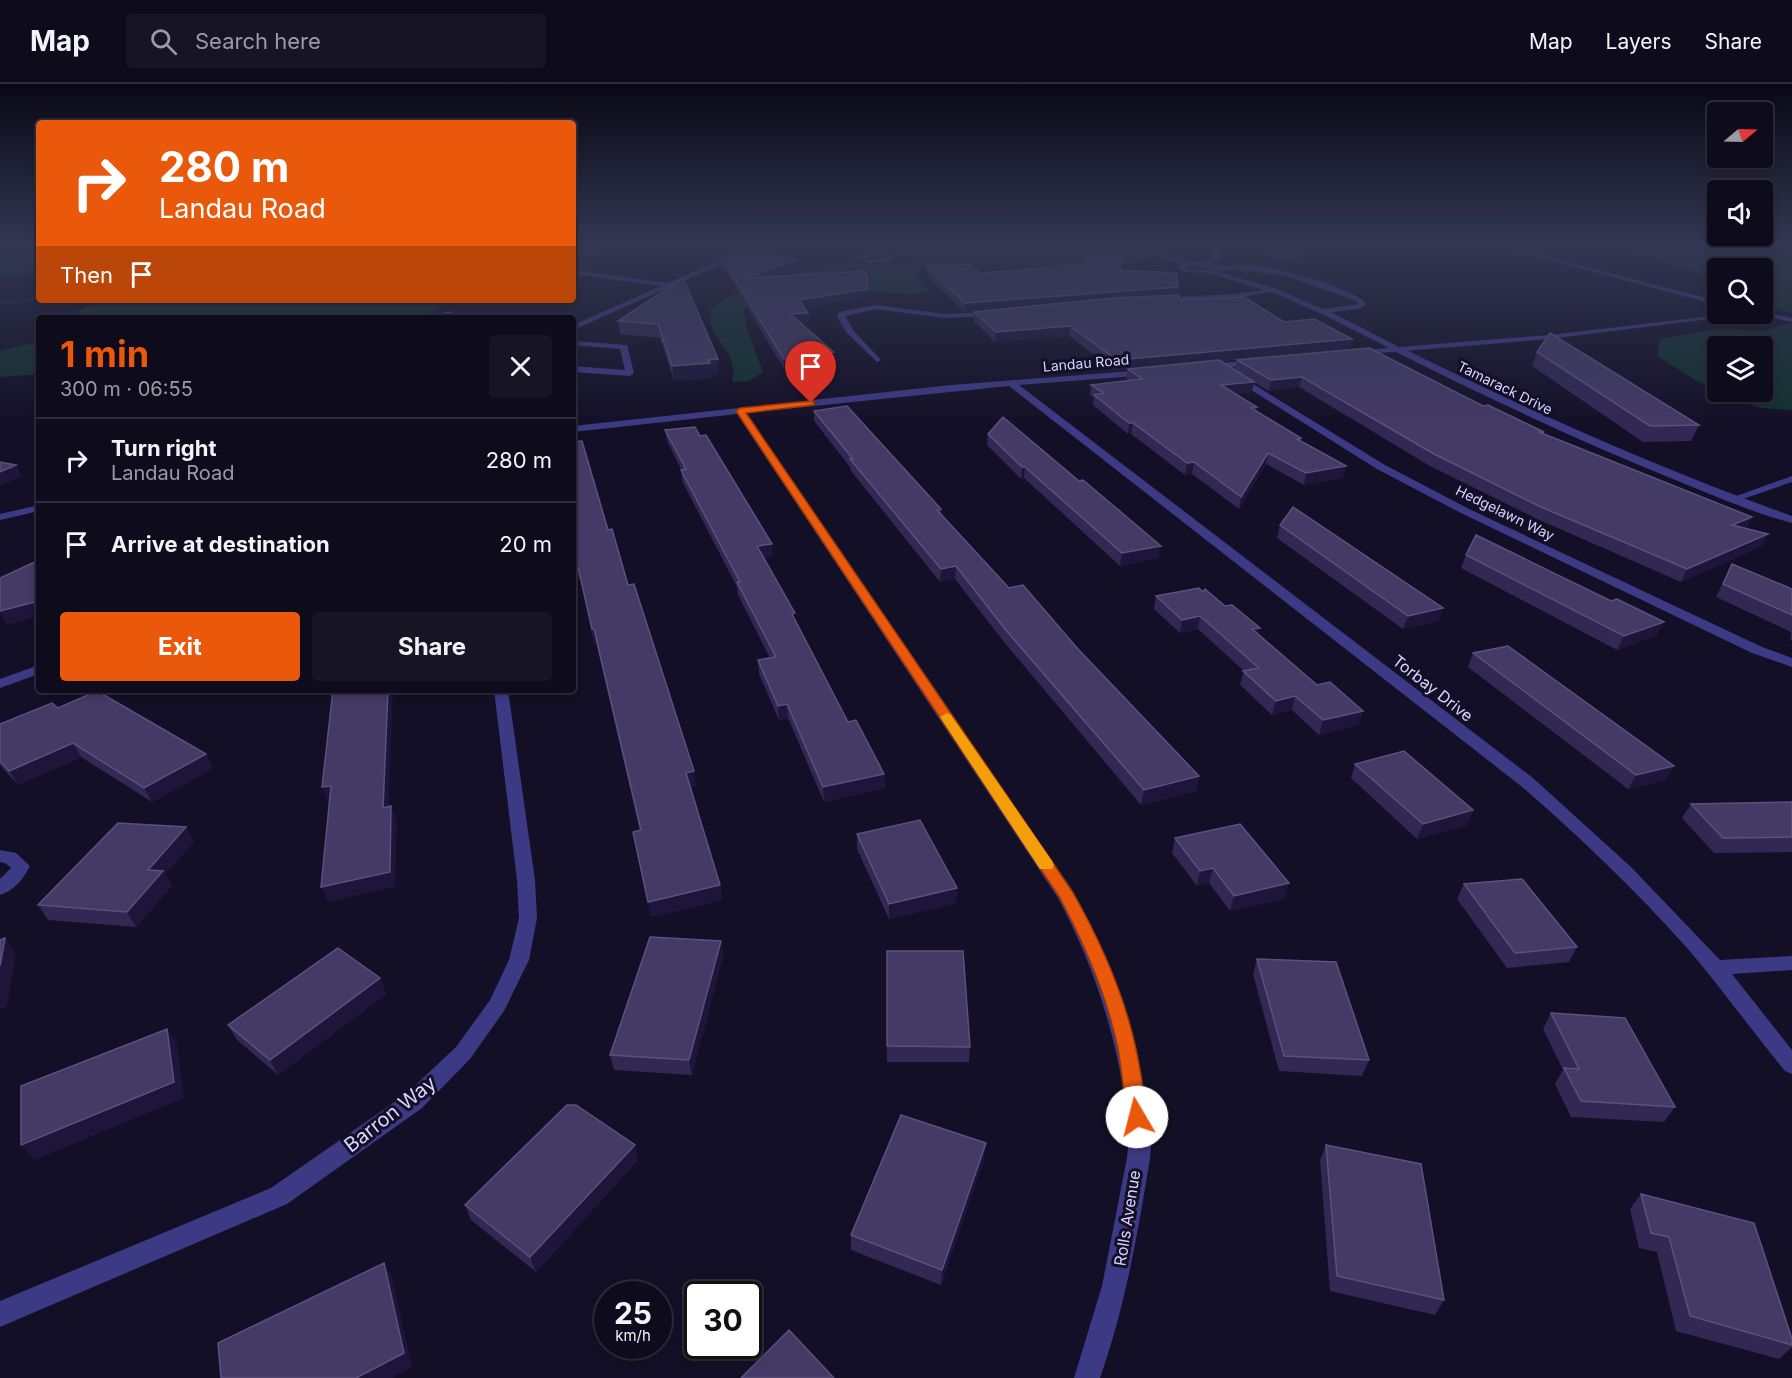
<!DOCTYPE html>
<html lang="en">
<head>
<meta charset="utf-8">
<style>
  body { margin:0; font-family:Inter,sans-serif; background:#171425; color:#f1f3f6; height:100vh; display:flex; flex-direction:column; font-size:22px; white-space:nowrap }
  * { box-sizing:border-box; margin:0 }
  p { font-size:20px; color:#9b9ba3 }
  .icon { flex:none; width:33px; height:33px; fill:none; stroke:currentColor; stroke-width:2; stroke-linecap:round; stroke-linejoin:round }
  .map { position:relative; flex:1; overflow:hidden }
  .details { position:absolute; left:36px; top:231px; width:540px; height:378px; display:flex; flex-direction:column; background:#0e0b1c; border-radius:6px; box-shadow:0 3px 9px #0003,0 0 0 2px #2e2b3b }
  .details>* { flex:none }
  .banner { position:absolute; left:36px; top:36px; width:540px; height:183px; border-radius:6px; box-shadow:0 3px 9px #0003,0 0 0 2px #2e2b3b; background:#ea580c; color:#fff; overflow:hidden }
  .needle { width:39px; rotate:71deg }
  .fabs { position:absolute; left:1707px; top:18px; display:grid; gap:12px }
  .fabs a { display:grid; place-items:center; width:66px; height:66px; border-radius:6px; background:#0e0b1c; box-shadow:0 3px 9px #0003,0 0 0 2px #2e2b3b; font-size:30px }
  .speed { position:absolute; left:594px; top:1197px; display:flex; gap:12px; font-size:30px; font-weight:700; text-align:center }
  .speed>* { display:grid; place-content:center; width:78px; height:78px; border-radius:50%; background:#0e0b1c; box-shadow:0 3px 9px #0003,0 0 0 2px #2e2b3b; line-height:1 }
  .speed small { font-size:15px; font-weight:400 }
  .speed .limit { border:3px solid #111; border-radius:9px; background:#fff; color:#111 }
  .pin { position:absolute; display:grid; place-items:center; width:51px; height:51px; color:#fff; margin:-62px -26px; border-radius:50% 50% 50% 0; rotate:-45deg; box-shadow:0 0 6px #0007 }
  .pin .icon { rotate:45deg }
  .me { position:absolute; width:66px; margin:-33px; rotate:352deg; stroke-linejoin:round; filter:drop-shadow(0 0 4px #0008) }
  .turn { display:flex; align-items:center; gap:21px; height:126px; padding:0 24px; font-size:27px }
  .turn .icon { width:78px; height:78px; stroke-width:2.5 }
  .turn b { display:block; font-size:42px; line-height:51px }
  .then { display:flex; align-items:center; height:57px; padding:0 24px; background:#0003; gap:12px; font-size:22px }
  .round { display:grid; place-items:center; flex:none; width:63px; height:63px; border-radius:6px; background:#171425 }
  .summary { display:flex; align-items:center; justify-content:space-between; height:102px; padding:0 24px }
  h1 { font-size:36px; font-weight:700; line-height:45px; color:#ea580c }
  .primary-button { display:flex; gap:12px; margin-top:auto; padding:12px 24px }
  .primary-button a { flex:1; height:69px; border-radius:6px; background:#ea580c; color:#fff; font-size:24px; font-weight:700; line-height:69px; text-align:center }
  .primary-button a+a { background:#171425; color:#f1f3f6 }
  ul { padding:0; list-style:none }
  li { display:flex; align-items:center; gap:18px; height:84px; padding:0 24px; border-top:2px solid #2e2b3b }
  li div { flex:1 }
  li b { display:block; font-size:22px }
  li em { font-style:normal }
  header { display:flex; align-items:center; gap:36px; box-sizing:border-box; height:84px; padding:0 30px; background:#0e0b1c; border-bottom:2px solid #2e2b3b }
  header strong { font-size:28px }
  nav { display:flex; gap:33px; margin-inline-start:auto; font-size:21px }
  .search { width:420px; height:54px; background:#171425; display:flex; align-items:center; gap:15px; box-sizing:border-box; padding:0 21px; border-radius:6px; color:#9b9ba3; font-size:22px }
  .map>svg:first-child { display:block }
  .green { fill:#12302f }
  .lines { fill:none; stroke-linecap:round; stroke-linejoin:round }
  .stream { fill:#0c2248; fill-rule:evenodd }
  .minor { fill:#3d3a85; fill-rule:evenodd }
  .tertiary { fill:#3d3a85; fill-rule:evenodd }
  .wall { fill:#312854 }
  .shaded-wall { fill:#1d163a }
  .building { fill:#433a66; stroke:#5a527e; stroke-width:1.5 }
  .route { fill:#ea580c; stroke:#983908; stroke-width:1.5 }
  .slow { fill:#f59e0b }
  .labels { text-anchor:middle; stroke-width:6; stroke-linejoin:round; paint-order:stroke }
  .far-street-label { font-size:14px; fill:#d9d4ff; stroke:#130f26 }
  .street-label { font-size:16px; fill:#d9d4ff; stroke:#130f26 }
  .near-street-label { font-size:20px; fill:#d9d4ff; stroke:#130f26 }
</style>
</head>
<body>
<header>
<strong>Map</strong>
<div class="search"><svg class="icon" aria-label="search" viewBox="0 0 24 24"><circle cx="10" cy="10" r="6"/><path d="M15 15l6 6"/></svg>Search here</div>
<nav><a>Map</a><a>Layers</a><a>Share</a></nav>
</header>
<div class="map">
<svg width="1792" height="1294" viewBox="0 0 1792 1294">
  <rect width="100%" height="100%" fill="#130f26"/>
  <path class="green" d="M573,160H619L597,172L573,177Z
    M873,160H1091L1141,165L1153,174L1104,183L953,180L917,184L918,194L930,208L913,210L883,209L862,204L762,213L744,226L746,243L763,288L749,297L732,298C738,265 715,261 711,240C710,235 711,229 710,225L740,206L811,185L847,179L900,182L915,177L886,163Z
    M1587,160H1792V229L1763,220L1762,184H1718L1717,196C1675,178 1632,169 1587,160Z
    M39,168V190L0,191V173Z
    M102,216H453L420,234H75L76,228Z
    M1792,239V326L1760,324L1722,308H1762V262H1718L1717,306L1695,296L1657,272L1660,255L1718,245L1761,247Z
    M39,258V290L0,293V267Z"/>
  <g class="lines">
    <path class="stream" d="M39,214V216H41L0,221V217Z"/>
    <path class="minor" d="M767,160H779L746,169L573,246V241L661,202L573,190V186L668,199L742,167Z
      M843,160H856L896,173L891,178L871,179L857,173L871,168ZM874,171L889,174L875,176L865,174Z
      M1040,160L1083,167L1155,168L1189,178H1203L1213,175L1214,160H1220L1219,176L1211,180C1222,185 1241,180 1253,181C1278,184 1351,202 1367,220L1359,225L1331,228L1399,263L1549,251L1730,230H1749L1549,255L1355,271H1352V267L1389,264L1326,232L1272,208L1235,214L1155,218L1158,214L1235,210L1264,206L1209,189L1185,188L1176,183L1182,180C1169,175 1156,171 1141,171C1108,169 1071,177 1040,160ZM1192,181L1211,185L1197,187L1184,183ZM1234,185L1286,192L1354,216L1359,220L1323,225L1277,205L1216,187Z
      M1487,160H1499L1718,217V221Z
      M876,221L945,230L994,228L998,230L994,232L945,234L876,225L845,232L853,246L881,276L877,278L847,249L837,233L839,228Z
      M1762,228L1792,234V238L1756,230Z
      M573,257L627,261L634,289L630,292L573,288V282L625,286L620,265L573,261Z
      M1257,276H1260V280L1206,286L1202,283L1206,280Z
      M1146,286L1150,289L1149,291L1019,301L1533,694L1631,783L1720,876L1792,872V886L1732,890L1792,966V990L1785,987C1752,947 1722,905 1688,865C1636,807 1580,753 1521,702L1009,302L746,329L1072,806C1109,870 1133,938 1145,1010C1149,1031 1153,1053 1150,1074C1138,1149 1125,1223 1100,1294H1074L1102,1202L1127,1074C1130,1053 1127,1031 1124,1010C1113,940 1091,876 1058,814L737,330L573,348V342L951,301Z
      M1235,289L1385,381L1469,425L1762,563L1792,574V583L1752,569L1461,429L1377,385L1232,294L1231,292Z
      M1792,392V398L1737,417L1733,418L1728,415Z
      M39,421V427L0,436V430Z
      M39,581V590L0,604V595Z
      M494,606H508L535,796L537,834L529,876L504,927L470,975L422,1024L287,1120L0,1243V1217L271,1104L406,1010L456,963L490,916L509,876L519,834L517,796Z
      M0,766L16,769L30,782C24,794 14,807 0,811V795L11,784L5,779L0,778Z"/>
    <path class="tertiary" d="M1394,263H1400C1528,326 1657,384 1792,432V439C1750,428 1708,409 1668,393C1575,355 1484,312 1394,267Z"/>
  </g>
  <path class="wall" d="M1261,160H1300L1303,166L1300,178L1265,173Z
    M722,174L796,176L797,184L774,193L868,213L804,224L809,238L800,239L835,278L784,285L723,182Z
    M927,183L979,189L1120,186L1177,211L1179,216L1284,238L1352,255L1350,264L1220,277L1252,308L1235,310L1257,323L1256,327L1301,354V357L1343,394L1304,401L1266,380L1239,425L1192,390L1185,391L1131,350H1128L1093,321L1094,313L1090,311L1091,301L1129,296L1126,295L1128,285L1115,286L1069,252L995,258L974,237V228L1035,222L964,228L927,191Z
    M683,194L719,290L711,291V294L674,297L660,254L620,250L618,237Z
    M1537,268L1699,341L1691,357L1643,358L1532,282Z
    M1237,276L1483,322L1544,348L1543,350L1752,433L1746,445L1762,462L1681,498L1537,435L1430,382L1299,303L1269,307L1235,286Z
    M814,327L941,425V430L1009,504L1078,565L1199,692L1196,707L1141,721L1004,558L955,495L940,498L851,387L850,383L814,337Z
    M665,346L773,472L763,474L848,638L884,690L885,704L824,718L788,634L779,636L759,590L758,576L770,574L738,511L737,503L682,397L681,385L667,357Z
    M988,350L1079,397L1159,474L1120,482L1024,394L1021,395L987,361Z
    M573,358L628,501L696,701L690,703L720,801L722,816L651,833L633,748L640,747L596,558L594,559L581,495L575,496L573,486Z
    M1280,441L1443,524L1438,537L1403,545L1277,454Z
    M1466,471L1657,551L1617,566L1461,484Z
    M1732,480L1792,505V556L1790,557L1791,548L1716,513Z
    M1156,512L1258,551L1359,641L1319,651L1292,626L1272,631L1240,601L1244,587L1198,545L1180,549L1154,525Z
    M1473,569L1666,696L1628,705L1468,583Z
    M58,624L213,684L152,718L81,673L18,701L0,681V640Z
    M1355,680L1473,726L1467,741L1417,755L1351,694Z
    M1792,718V768L1714,769L1682,734L1691,720Z
    M857,750L957,804L956,819L889,835L857,765Z
    M1175,754L1284,815L1230,827L1209,799L1197,802L1172,769Z
    M194,758L165,790L172,802L136,843L48,836L38,821Z
    M1464,800L1577,863L1569,878L1507,884L1457,815Z
    M721,857L723,872L692,991L614,986L610,971Z
    M887,867L970,963L969,978H887Z
    M1257,875L1369,976L1362,992L1279,987L1253,890Z
    M380,894L386,910L278,991L237,956L228,941Z
    M1551,929L1675,1023L1664,1038L1571,1033L1555,1000L1563,986L1543,945Z
    M1326,1061L1444,1216L1435,1231L1330,1207L1320,1076Z
    M984,1075L941,1201L851,1166V1151Z
    M638,1076L536,1188L471,1136L465,1121Z
    M1641,1110L1792,1255V1263L1779,1275L1676,1247L1657,1168L1639,1164L1630,1125Z"/>
  <path class="shaded-wall" d="M796,176L797,184L746,203L745,194Z
    M1178,203L1177,211L964,228L965,219Z
    M868,205V213L799,225V216Z
    M808,229L809,238L790,240V230Z
    M1070,242L1069,252L995,258L996,248Z
    M1352,255L1350,264L1115,286L1117,276Z
    M834,268L835,278L784,285V275Z
    M718,275L719,290L711,291V294L674,297L672,282Z
    M1302,293L1299,303L1269,307L1271,296Z
    M1254,298L1252,308L1219,312L1221,301Z
    M1129,339H1133L1131,350H1128Z
    M1268,369L1266,380L1239,425L1241,413Z
    M1194,378L1192,390L1185,391L1187,379Z
    M16,381L22,392L0,402V388Z
    M1346,382L1343,394L1304,401L1306,389Z
    M1022,383H1025L1024,394L1021,395Z
    M1752,433L1746,445L1732,441Z
    M1768,450L1762,462L1681,498L1687,485Z
    M772,460L773,472L758,475L757,462Z
    M1161,462L1159,474L1120,482L1122,469Z
    M956,482L955,495L940,498L941,485Z
    M573,483H578L581,495L575,496Z
    M39,517V532L7,541L0,529V527Z
    M1443,524L1438,537L1403,545L1408,532Z
    M1200,532L1198,545L1180,549L1182,536Z
    M1664,538L1657,551L1617,566L1624,552Z
    M1260,544L1257,557L1252,545Z
    M592,545H594L596,558L594,559Z
    M388,606H393L388,739L383,724Z
    M1295,612L1292,626L1272,631L1276,617Z
    M787,620L788,634L779,636L778,622Z
    M1363,627L1359,641L1319,651L1323,636Z
    M73,659L81,673L18,701L9,687Z
    M206,670L213,684L152,718L144,704Z
    M1674,682L1666,696L1628,705L1636,691Z
    M694,687L696,701L688,703L686,689Z
    M884,690L885,704L824,718L823,703Z
    M1199,692L1196,707L1141,721L1144,706Z
    M331,702L337,716L328,718L322,703Z
    M391,722L397,737L395,803L328,818L321,803Z
    M1473,726L1467,741L1417,755L1423,740Z
    M186,743L194,758L165,790L172,802L136,843L127,828L148,786Z
    M1213,784L1209,799L1197,802L1200,787Z
    M1289,799L1284,815L1230,827L1234,812Z
    M720,801L722,816L651,833L648,818Z
    M957,804L956,819L889,835V820Z
    M5,854L16,869L7,923L0,925V882Z
    M721,857L723,872L692,991L689,976Z
    M380,894L386,910L278,991L270,976Z
    M167,945L177,960L184,1014L34,1076L21,1061Z
    M986,1059L984,1075L941,1201L942,1186Z
    M635,1061L638,1076L536,1188L530,1173Z
    M384,1179L392,1193L412,1283L392,1294H356Z"/>
  <path class="building" d="M1267,160H1300L1303,166L1267,161Z
    M741,166L796,176L745,194L866,187L868,205L799,216L808,229L790,230L834,268L784,275L722,174Z
    M1121,170L1120,186L1176,189L1178,203L965,219L927,183L970,180L979,189L1086,181L1088,173Z
    M683,194L718,275L708,276L710,279L672,282L658,240L618,237Z
    M1179,211V216L1244,213L1284,238L1314,235L1352,255L1117,276L1070,242L996,248L974,228L1113,214Z
    M450,228L455,234H431L438,231Z
    M1550,249L1699,341L1650,342L1537,268Z
    M1369,264L1483,322L1488,321L1544,348H1539L1752,433L1732,441L1768,450L1687,485L1541,423L1434,370L1302,293L1271,296L1237,276Z
    M1219,276L1254,298L1221,301L1257,323L1251,324L1301,354L1297,355L1346,382L1306,389L1268,369L1241,413L1194,378L1187,379L1133,339H1129L1094,311L1104,309L1091,301L1142,295L1128,285Z
    M847,322L941,425L937,426L1009,504L1023,501L1078,565L1199,692L1144,706L1005,545L956,482L941,485L850,375H853L814,327Z
    M1003,333L1079,397L1083,396L1161,462L1122,469L1025,383H1022L988,350Z
    M695,343L700,352L706,351L772,460L757,462L795,529L792,530L848,638L856,636L884,690L823,703L787,620L778,622L758,576L776,573L737,498H740L681,386L686,385L665,346Z
    M582,357L608,446L612,445L628,501L634,500L694,687L686,689L720,801L648,818L633,748L641,746L594,545H592L578,483H573V358Z
    M0,378L16,381L0,388Z
    M1293,423L1443,524L1408,532L1280,441Z
    M1476,451L1611,517L1617,515L1664,538L1624,552L1466,471Z
    M39,476V517L0,527V494Z
    M1732,480L1792,505V531L1723,500Z
    M1199,504L1203,508L1205,505L1225,522L1232,521L1260,544L1252,545L1317,601L1330,598L1363,627L1323,636L1295,612L1276,617L1243,587L1259,584L1200,532L1182,536L1156,512Z
    M1508,562L1674,682L1636,691L1473,569Z
    M333,606H388L383,724L391,722L390,788L321,803L331,702L322,703Z
    M97,607L206,670L144,704L73,659L9,687L0,677V640L52,619L58,624Z
    M1404,667L1473,726L1423,740L1355,680Z
    M1792,718V753L1723,754L1691,720Z
    M920,736L957,804L889,820L857,750Z
    M118,739L186,743L148,786L163,787L127,828L38,821Z
    M1240,740L1289,799L1234,812L1213,784L1200,787L1175,754Z
    M1522,795L1577,863L1515,869L1464,800Z
    M650,853L721,857L689,976L610,971Z
    M5,854L0,882V856Z
    M338,864L380,894L270,976L228,941Z
    M887,867H963L970,963L887,962Z
    M1257,875L1336,878L1369,976L1284,972Z
    M1551,929L1625,934L1675,1023L1581,1017L1564,984L1579,985Z
    M167,945L174,998L21,1061V1002Z
    M567,1021H576L635,1061L530,1173L465,1121Z
    M901,1031L986,1059L942,1186L851,1151Z
    M1326,1061L1421,1080L1444,1216L1337,1192Z
    M1641,1110L1754,1139L1792,1255V1261L1690,1232L1669,1153L1651,1149Z
    M384,1179L404,1269L356,1294H221L218,1259Z
    M789,1246L834,1294H741Z"/>
  <linearGradient id="sky" x2="0" y2="1"><stop stop-color="#0a0815"/><stop offset="0.47" stop-color="#333752"/><stop offset="1" stop-color="#333752" stop-opacity="0"/></linearGradient>
  <rect width="1792" height="342" fill="url(#sky)"/>
  <path class="route" d="M811,317H814V321L746,329L1072,807C1100,856 1124,909 1136,965C1141,987 1144,1011 1147,1033L1144,1040L1137,1042L1130,1040L1127,1033C1124,1011 1122,987 1118,965C1107,911 1085,861 1060,814L736,327L740,324Z"/>
  <path class="slow" d="M947,629L951,631L1052,777L1054,781L1052,785H1040L940,633Z"/>
  <g class="labels">
    <g class="far-street-label">
      <text transform="translate(1086 279) rotate(-5)" y="5">Landau Road</text>
      <text transform="translate(1505 304) rotate(26)" y="5">Tamarack Drive</text>
      <text transform="translate(1505 429) rotate(26)" y="5">Hedgelawn Way</text>
    </g>
    <g class="street-label">
      <text transform="translate(1433 604) rotate(38)" y="6">Torbay Drive</text>
      <text transform="translate(1127 1134) rotate(-81)" y="6">Rolls Avenue</text>
    </g>
    <g class="near-street-label">
      <text transform="translate(390 1030) rotate(-38)" y="7">Barron Way</text>
    </g>
  </g>
</svg>
<div class="fabs">
<a><svg class="needle" viewBox="-14 -14 28 28"><path d="M0-13l5 13h-10z" fill="#e53935"/><path d="M0 13l5-13h-10z" fill="#9b9ba3"/></svg></a>
<a><svg class="icon" aria-label="sound" viewBox="0 0 24 24"><path d="M4 9h4l5-4v14l-5-4H4zM17 9q2 3 0 6"/></svg></a>
<a><svg class="icon" aria-label="search" viewBox="0 0 24 24"><circle cx="10" cy="10" r="6"/><path d="M15 15l6 6"/></svg></a>
<a><svg class="icon" aria-label="layers" viewBox="0 0 24 24"><path d="M12 4l9 5-9 5-9-5zM3 14l9 5 9-5"/></svg></a>
</div>
<div class="speed"><div>25<small>km/h</small></div><div class="limit">30</div></div>
<div class="pin" style="left:811px;top:319px;background:#d93025"><svg class="icon" aria-label="arrive" viewBox="0 0 24 24"><path d="M6 21V4h12l-3 4 3 4H6"/></svg></div>
<svg class="me" style="left:1137px;top:1033px" viewBox="-20 -20 40 40"><circle r="19" fill="#fff"/><path d="M0-13L10 11 0 6-10 11z" fill="#ea580c"/></svg>
<div class="banner">
<div class="turn"><svg class="icon" aria-label="right" viewBox="0 0 24 24"><path d="M7 20v-9h11M14 6l5 5-5 5"/></svg><div><b>280 m</b>Landau Road</div></div>
<div class="then">Then<svg class="icon" aria-label="arrive" viewBox="0 0 24 24"><path d="M6 21V4h12l-3 4 3 4H6"/></svg></div>
</div>
<section class="details">
<div class="summary"><div><h1>1 min</h1><p>300 m · 06:55</p></div><a class="round"><svg class="icon" aria-label="close" viewBox="0 0 24 24"><path d="M6 6l12 12M18 6L6 18"/></svg></a></div>
<ul>
<li><svg class="icon" aria-label="right" viewBox="0 0 24 24"><path d="M7 20v-9h11M14 6l5 5-5 5"/></svg><div><b>Turn right</b><p>Landau Road</p></div><em>280 m</em></li>
<li><svg class="icon" aria-label="arrive" viewBox="0 0 24 24"><path d="M6 21V4h12l-3 4 3 4H6"/></svg><div><b>Arrive at destination</b></div><em>20 m</em></li>
</ul>
<div class="primary-button"><a>Exit</a><a>Share</a></div>
</section>
</div>
</body>
</html>
